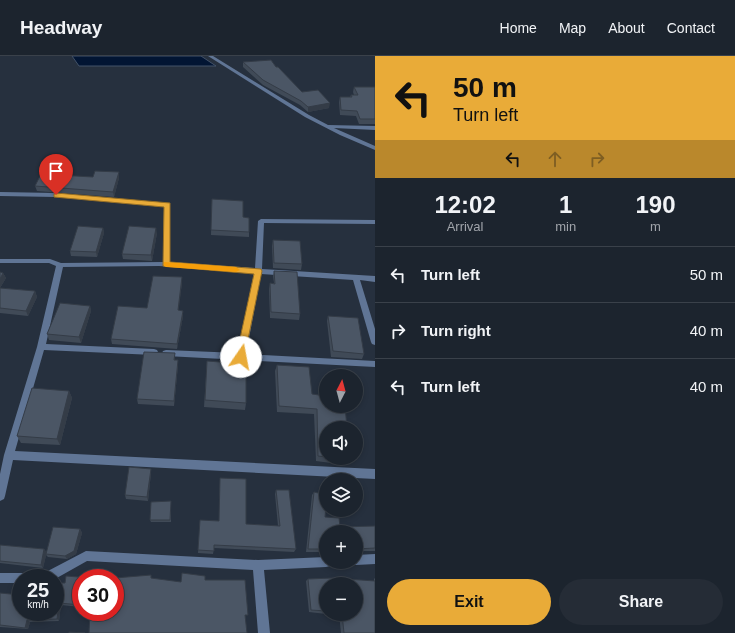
<!DOCTYPE html>
<html lang="en">
<head>
<meta charset="utf-8">
<style>
  body { margin:0; font-family:Arial,sans-serif; background:#252c36; color:#f1f3f6; height:100vh; display:flex; flex-direction:column; font-size:15px; white-space:nowrap }
  * { box-sizing:border-box; margin:0 }
  p { font-size:13px; color:#a0a4aa }
  .icon { flex:none; width:22px; height:22px; fill:none; stroke:currentColor; stroke-width:2; stroke-linecap:round; stroke-linejoin:round }
  .map { position:relative; flex:1; overflow:hidden }
  .drawer { display:flex; flex-direction:column; background:#1c242e; width:360px }
  .drawer>* { flex:none }
  .guide { background:#e9ab38; color:#111; overflow:hidden }
  .needle { width:26px; rotate:6deg }
  .buttons { position:absolute; left:319px; top:313px; display:grid; gap:8px }
  .buttons a { display:grid; place-items:center; width:44px; height:44px; border-radius:50%; background:#1c242e; box-shadow:0 2px 6px #0003,0 0 0 1px #3a414a; font-size:20px }
  .speed { position:absolute; left:12px; top:513px; display:flex; gap:8px; font-size:20px; font-weight:700; text-align:center }
  .speed>* { display:grid; place-content:center; width:52px; height:52px; border-radius:50%; background:#1c242e; box-shadow:0 2px 6px #0003,0 0 0 1px #3a414a; line-height:1 }
  .speed small { font-size:10px; font-weight:400 }
  .speed .limit { border:6px solid #d22; background:#fff; color:#111 }
  .pin { position:absolute; display:grid; place-items:center; width:34px; height:34px; color:#fff; margin:-41px -17px; border-radius:50% 50% 50% 0; rotate:-45deg; box-shadow:0 0 4px #0007 }
  .pin .icon { rotate:45deg }
  .me { position:absolute; width:44px; margin:-22px; rotate:12deg; stroke-linejoin:round; filter:drop-shadow(0 0 3px #0008) }
  .turn { display:flex; align-items:center; gap:14px; height:84px; padding:0 12px; font-size:18px }
  .turn .icon { width:52px; height:52px; stroke-width:2.5 }
  .turn b { display:block; font-size:28px; line-height:34px }
  .lanes { display:flex; align-items:center; height:38px; padding:0 12px; background:#0003; justify-content:center; gap:20px; direction:ltr }
  .lanes .off { opacity:.35 }
  .eta { display:flex; justify-content:space-evenly; align-items:center; height:68px; text-align:center }
  .eta b { font-size:24px; font-weight:600; line-height:28px }
  .button { display:flex; gap:8px; margin-top:auto; padding:8px 12px }
  .button a { flex:1; height:46px; border-radius:24px; background:#e9ab38; color:#111; font-size:16px; font-weight:600; line-height:46px; text-align:center }
  .button a+a { background:#252c36; color:#f1f3f6 }
  ul { padding:0; list-style:none }
  li { display:flex; align-items:center; gap:12px; height:56px; padding:0 12px; border-top:1px solid #3a414a }
  li div { flex:1 }
  li b { display:block; font-size:15px }
  li em { font-style:normal }
  header { display:flex; align-items:center; gap:24px; box-sizing:border-box; height:56px; padding:0 20px; background:#1c242e; border-bottom:1px solid #3a414a }
  header strong { font-size:19px }
  nav { display:flex; gap:22px; margin-inline-start:auto; font-size:14px }
  main { display:flex; flex:1; min-height:0 }
  .map>svg:first-child { display:block }
  .water { fill:#021533; stroke:#425269 }
  .lines { fill:none; stroke-linecap:round; stroke-linejoin:round }
  .minor { fill:#607595; fill-rule:evenodd }
  .wall { fill:#404a57 }
  .shaded-wall { fill:#343c47 }
  .building { fill:#4b5665; stroke:#343c47 }
  .route { fill:#e9ab38; stroke:#976f24 }
  .slow { fill:#f59e0b }
</style>
</head>
<body>
<header>
<strong>Headway</strong>
<nav><a>Home</a><a>Map</a><a>About</a><a>Contact</a></nav>
</header>
<main>
<div class="map">
<svg width="375" height="577" viewBox="0 0 375 577">
  <rect width="100%" height="100%" fill="#26303e"/>
  <path class="water" d="M72,0H201L216,10H79Z"/>
  <g class="lines">
    <path class="minor" d="M208,0H213L309,59L328,69L375,70V74L334,72L375,90V94L340,79L305,61Z
      M0,136L56,137L169,148L170,206L255,212L258,165L261,163L375,164V168L264,167L262,213L375,220V226L360,224L375,273V289L372,288L371,286L353,224L261,218L246,298L375,305V311L166,300L163,299L162,297L163,295L166,294L238,297L254,217L159,210L63,211L46,288L154,293L157,294L158,296L157,298L154,299L44,294L15,395L375,413V423L13,404L5,440L4,443L0,445V418L4,399L37,291L56,210L49,207H0V203H50L61,207L163,206L164,151L56,141L0,140Z
      M86,495L258,504L326,501V506H331L330,510L326,511L264,514L270,577H258L253,514L87,505L55,523L21,522V527H0V517H44Z
      M375,498V508L356,509L352,508L351,506H356V499Z"/>
  </g>
  <path class="wall" d="M243,6L276,11L302,36L329,52L308,56L300,49L263,29L243,11Z
    M354,31H375V68H359L356,60L340,59L339,46L340,41H350L351,39H354L353,36Z
    M119,122L114,141L37,135L35,130Z
    M212,143L249,176V181L211,179Z
    M103,172L104,177L97,201L71,200L70,195Z
    M157,177L152,205L123,203L122,198Z
    M273,184L302,208L301,214L273,212L272,190Z
    M274,215L300,258L299,264L270,262L269,233L270,227H274L273,220Z
    M0,216L3,217L6,222L0,232L35,235L37,241L28,260L0,257Z
    M182,227L178,254L183,255V260L177,293L112,288L111,283L147,252Z
    M90,250L91,255L81,287L49,284L47,278Z
    M328,260L364,298L362,303L331,301L327,265Z
    M175,302V304H178V309L174,350L138,348L137,343Z
    M207,305L246,347L245,354L204,351Z
    M277,309L312,338L326,372V402H349V404L346,409L316,405L314,358L277,356L275,315Z
    M69,335L72,342L60,389L21,387L17,380Z
    M151,417L148,445L126,443L125,439Z
    M220,422L246,468L278,470L275,438L276,434L296,493L294,496L214,492L213,498L198,497L200,464L219,465Z
    M314,436L325,461L340,471L375,470V495H356V476H326V496H306L312,439Z
    M171,445V466H151L150,464Z
    M80,473L82,477L76,498L67,503L48,501L46,499L43,512L0,507V489L44,493L46,496Z
    M81,522V551L61,549L59,565L30,566L28,573L0,571V537L21,556L65,527Z
    M375,522V577H341L339,558H332H356L326,528V558L309,556L306,525L308,523L374,525V523Z"/>
  <path class="shaded-wall" d="M330,47L329,52L308,56V51Z
    M119,116V122L114,141L113,136Z
    M103,172L104,177L97,201L96,196Z
    M156,172L157,177L152,205L151,199Z
    M3,217L6,222L0,232V223Z
    M182,221V227L178,260V254Z
    M35,235L37,241L28,260L26,255Z
    M90,250L91,255L81,287L79,281Z
    M183,255V260L177,293V288Z
    M178,304V309L174,350V345Z
    M69,335L72,342L60,389L57,383Z
    M151,413V417L148,445L147,441Z
    M80,473L82,477L76,498L67,503L65,500Z
    M44,493L47,496L43,512L41,509Z
    M59,547L61,549L59,565L57,563Z
    M27,564L30,566L28,573L25,572Z"/>
  <path class="building" d="M271,4L276,11H278L302,36L318,34L330,47L308,51L301,45L263,24L243,6Z
    M354,31H375V63H360L357,55L341,54L340,41H352L351,39H358Z
    M95,115L119,116L113,136L35,130L41,118L93,121Z
    M212,143L243,145V161L249,162V176L211,174Z
    M78,170L103,172L96,196L70,195Z
    M129,170L156,172L151,199L122,198Z
    M273,184L300,185L302,208L274,207Z
    M274,215L297,216L300,258L271,256L270,227L275,228Z
    M0,216L3,217L0,223Z
    M153,220L182,221L178,254L183,255L177,288L111,283L118,250L147,252Z
    M0,232L35,235L26,255L0,252Z
    M60,247L90,250L79,281L47,278Z
    M328,260L358,262L364,298L333,295Z
    M144,296L175,297L174,304H178L174,345L137,343Z
    M207,305L246,308V347L205,344Z
    M277,309L309,311L312,338L326,340V350H345L347,372H326V401L318,400L317,353L279,350Z
    M32,332L69,335L57,383L17,380Z
    M336,402H349V404Z
    M129,411L151,413L147,441L125,439Z
    M220,422L246,423V468L280,470L276,434H289L296,493L214,489V495L198,494L200,464L219,465Z
    M314,436L326,439V450L325,461L339,462L340,471L375,470V492L356,493V476H326V493H308Z
    M171,445L170,464H150L151,446Z
    M53,471L80,473L74,495L65,500L46,498Z
    M0,489L44,493L41,509L0,505Z
    M182,517L205,520V524H245L248,559H245L247,577H89L90,556H115V522L151,519V522L181,526Z
    M66,520L91,522H81V549L59,547L57,563L27,564L25,572L0,569V537L21,539V556H55V527H65Z
    M332,522L375,525V577H344L342,558H356V528H326V555L311,554L308,523Z
    M69,576L85,577H69Z"/>
  <path class="route" d="M56,137L170,147V206L261,213L262,215L244,303L241,304L236,301L254,218L163,210L164,151L54,141V138Z"/>
  <path class="slow" d="M164,206L236,211L240,214L236,216L166,211L164,210Z"/>
</svg>
<div class="buttons">
<a><svg class="needle" viewBox="-14 -14 28 28"><path d="M0-13l5 13h-10z" fill="#e53935"/><path d="M0 13l5-13h-10z" fill="#a0a4aa"/></svg></a>
<a><svg class="icon" aria-label="sound" viewBox="0 0 24 24"><path d="M4 9h4l5-4v14l-5-4H4zM17 9q2 3 0 6"/></svg></a>
<a><svg class="icon" aria-label="layers" viewBox="0 0 24 24"><path d="M12 4l9 5-9 5-9-5zM3 14l9 5 9-5"/></svg></a>
<a>+</a>
<a>−</a>
</div>
<div class="speed"><div>25<small>km/h</small></div><div class="limit">30</div></div>
<div class="pin" style="left:56px;top:139px;background:#d93025"><svg class="icon" aria-label="arrive" viewBox="0 0 24 24"><path d="M6 21V4h12l-3 4 3 4H6"/></svg></div>
<svg class="me" style="left:241px;top:301px" viewBox="-20 -20 40 40"><circle r="19" fill="#fff"/><path d="M0-13L10 11 0 6-10 11z" fill="#e9ab38"/></svg>
</div>
<section class="drawer">
<div class="guide">
<div class="turn"><svg class="icon" aria-label="left" viewBox="0 0 24 24"><path d="M17 20v-9H6M10 6l-5 5 5 5"/></svg><div><b>50 m</b>Turn left</div></div>
<div class="lanes"><svg class="icon" aria-label="left" viewBox="0 0 24 24"><path d="M17 20v-9H6M10 6l-5 5 5 5"/></svg><svg class="icon off" aria-label="ahead" viewBox="0 0 24 24"><path d="M12 20V5M6 11l6-6 6 6"/></svg><svg class="icon off" aria-label="right" viewBox="0 0 24 24"><path d="M7 20v-9h11M14 6l5 5-5 5"/></svg></div>
</div>
<div class="eta">
<div><b>12:02</b><p>Arrival</p></div>
<div><b>1</b><p>min</p></div>
<div><b>190</b><p>m</p></div>
</div>
<ul>
<li><svg class="icon" aria-label="left" viewBox="0 0 24 24"><path d="M17 20v-9H6M10 6l-5 5 5 5"/></svg><div><b>Turn left</b></div><em>50 m</em></li>
<li><svg class="icon" aria-label="right" viewBox="0 0 24 24"><path d="M7 20v-9h11M14 6l5 5-5 5"/></svg><div><b>Turn right</b></div><em>40 m</em></li>
<li><svg class="icon" aria-label="left" viewBox="0 0 24 24"><path d="M17 20v-9H6M10 6l-5 5 5 5"/></svg><div><b>Turn left</b></div><em>40 m</em></li>
</ul>
<div class="button"><a>Exit</a><a>Share</a></div>
</section>
</main>
</body>
</html>
